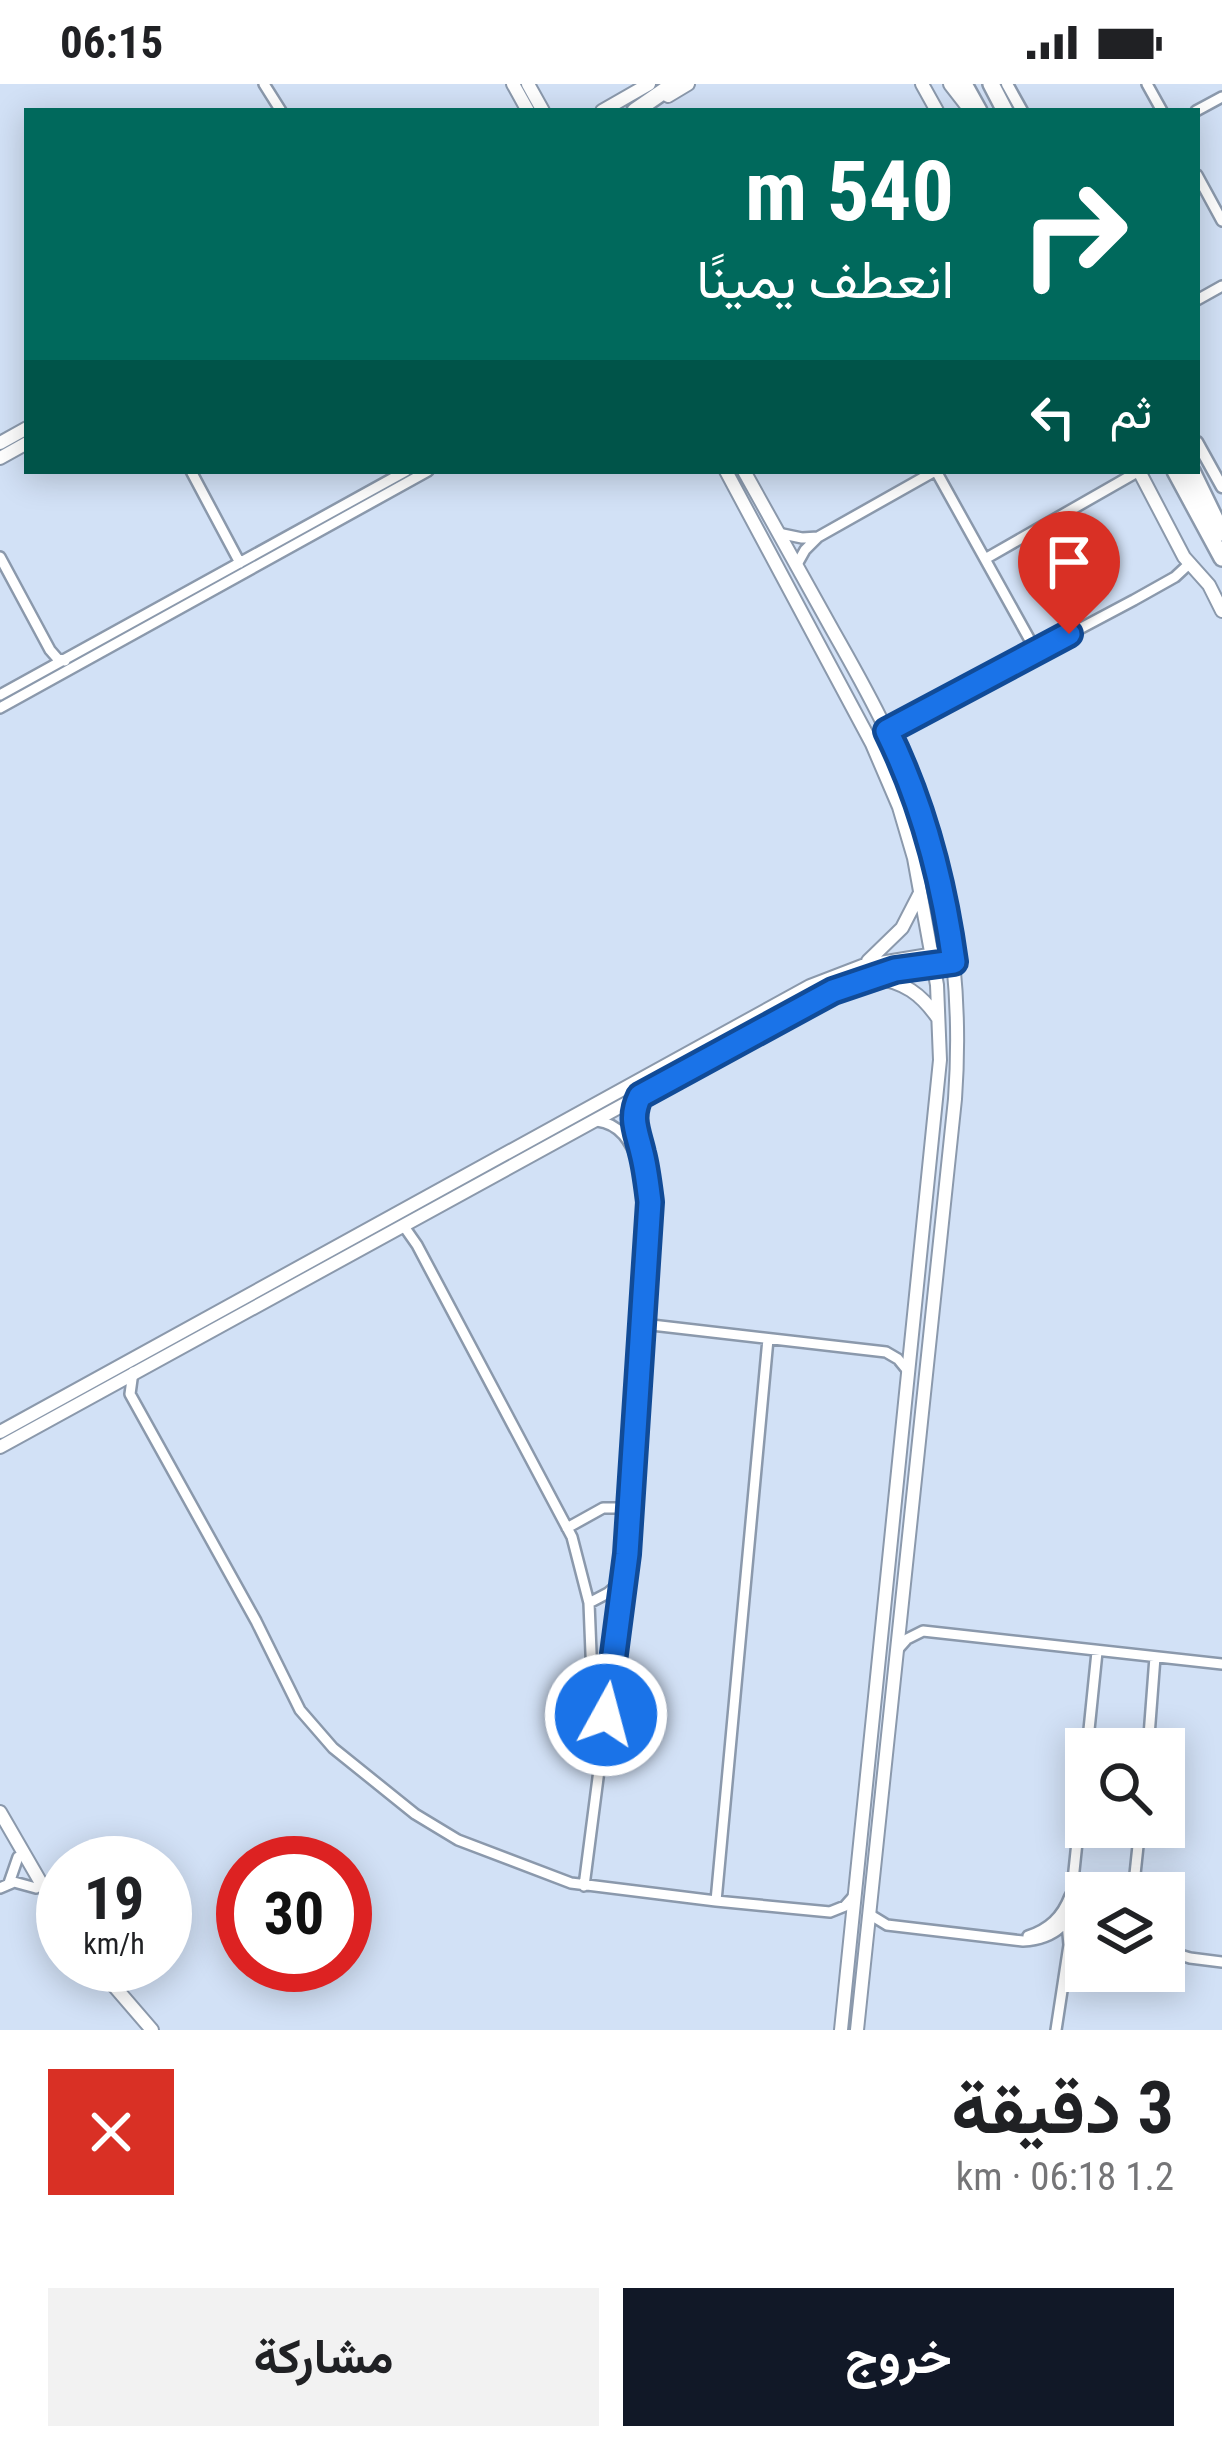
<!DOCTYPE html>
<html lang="ar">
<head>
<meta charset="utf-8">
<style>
  body { margin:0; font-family:"Roboto Condensed",Vazirmatn,sans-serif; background:#f2f2f2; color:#202124; direction:rtl; height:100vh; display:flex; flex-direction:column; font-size:45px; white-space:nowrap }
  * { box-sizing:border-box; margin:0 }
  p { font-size:39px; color:#757577 }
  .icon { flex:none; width:66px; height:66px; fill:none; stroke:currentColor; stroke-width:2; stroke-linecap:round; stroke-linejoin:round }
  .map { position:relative; height:1946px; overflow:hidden; direction:ltr }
  .sheet { display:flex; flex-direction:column; background:#fff; flex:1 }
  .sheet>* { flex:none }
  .guide { position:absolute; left:24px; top:24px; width:1176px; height:366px; border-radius:0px; box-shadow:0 6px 30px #0003; direction:rtl; background:#00695c; color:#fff; overflow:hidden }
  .fabs { position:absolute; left:1065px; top:1644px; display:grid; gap:24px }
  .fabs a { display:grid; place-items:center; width:120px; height:120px; border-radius:0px; background:#fff; box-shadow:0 6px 30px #0003; font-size:60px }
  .speed { position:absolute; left:36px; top:1752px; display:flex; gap:24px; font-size:60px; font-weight:700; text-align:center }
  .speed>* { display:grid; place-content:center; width:156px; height:156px; border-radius:50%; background:#fff; box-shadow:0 6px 30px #0003; line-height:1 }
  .speed small { font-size:30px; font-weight:400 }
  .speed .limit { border:18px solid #d22; background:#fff; color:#111 }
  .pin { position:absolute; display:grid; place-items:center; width:102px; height:102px; color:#fff; margin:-123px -51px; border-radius:50% 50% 50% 0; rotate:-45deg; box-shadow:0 0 12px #0007 }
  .pin .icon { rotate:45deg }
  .me { position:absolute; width:132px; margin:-66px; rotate:7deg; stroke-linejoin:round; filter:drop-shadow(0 0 9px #0008) }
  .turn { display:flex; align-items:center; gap:42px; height:252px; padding:0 48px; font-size:54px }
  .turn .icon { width:156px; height:156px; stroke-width:2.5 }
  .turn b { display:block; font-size:84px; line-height:102px }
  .then { display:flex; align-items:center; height:114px; padding:0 48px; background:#0003; gap:24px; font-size:45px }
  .round { display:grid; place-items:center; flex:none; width:126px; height:126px; border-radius:0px; background:#f2f2f2 }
  .headline { display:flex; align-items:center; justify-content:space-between; height:204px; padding:0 48px }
  h1 { font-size:72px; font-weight:700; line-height:90px }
  .cta { display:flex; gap:24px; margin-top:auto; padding:24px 48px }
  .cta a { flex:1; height:138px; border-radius:0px; background:#111827; color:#fff; font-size:48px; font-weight:700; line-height:138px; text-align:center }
  .cta a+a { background:#f2f2f2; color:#202124 }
  .status { display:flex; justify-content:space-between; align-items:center; height:84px; padding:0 60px; background:#fff; direction:ltr }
  .status svg { height:33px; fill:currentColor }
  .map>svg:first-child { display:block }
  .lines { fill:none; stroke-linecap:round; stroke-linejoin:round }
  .minor-casing { stroke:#8b99ac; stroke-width:14 }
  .tertiary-casing { stroke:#8b99ac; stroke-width:15 }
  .secondary-casing { stroke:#8b99ac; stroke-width:16 }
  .primary-casing { stroke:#8b99ac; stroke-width:18 }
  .trunk-casing { stroke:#8b99ac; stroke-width:20 }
  .minor { stroke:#fff; stroke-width:9 }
  .tertiary { stroke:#fff; stroke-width:10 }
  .secondary { stroke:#fff; stroke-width:12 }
  .primary { stroke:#fff; stroke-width:14 }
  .trunk { stroke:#fff; stroke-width:15 }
  .route-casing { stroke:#114b97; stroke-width:30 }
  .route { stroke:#1a73e8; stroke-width:21 }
</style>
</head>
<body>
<div class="status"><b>06:15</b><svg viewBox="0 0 49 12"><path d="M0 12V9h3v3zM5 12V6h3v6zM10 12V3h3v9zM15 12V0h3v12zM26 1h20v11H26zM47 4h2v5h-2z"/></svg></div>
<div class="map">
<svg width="1222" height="1946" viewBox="0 0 1222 1946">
  <rect width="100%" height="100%" fill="#d2e1f6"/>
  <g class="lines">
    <g class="minor-casing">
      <path id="minor" d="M264,0L281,27
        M1147,0L1162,27
        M1196,27L1222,13
        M1197,91L1222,137
        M1197,216L1222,202
        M191,387L240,479
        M936,387L1036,567
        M778,449L802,454L818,453
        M0,473L50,566L57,574L65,577
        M985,475L1139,387
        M796,482L805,466L818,453L935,387
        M0,611L406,387
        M0,624L428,387
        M887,647L1134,516L1175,493L1189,480
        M597,1037C623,1040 631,1061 641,1082
        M403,1141L417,1161L572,1453L589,1519L593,1619L596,1625L606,1632
        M643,1240L886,1268L898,1275L907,1286
        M133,1288L130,1310L256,1537L300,1626L333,1664L415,1730L458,1756L571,1799L716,1817L830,1828L845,1822L853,1813
        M567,1444L603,1424H629
        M589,1519L608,1509L624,1495
        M899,1564L907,1555L923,1547L1222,1580
        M1087,1665L1097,1568
        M1148,1665L1155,1573
        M9,1799L18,1773
        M1073,1801L1096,1809
        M584,1802L627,1470L649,1117L643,1073L633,1036L640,1012
        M0,1804L14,1798L36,1804
        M1133,1809L1140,1743
        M716,1817L768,1255
        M869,1830L887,1841L1023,1857C1054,1855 1076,1839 1072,1806L1086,1672
        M1028,1852C1049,1845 1062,1833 1070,1812
        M1164,1866L1190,1874L1222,1878
        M1056,1946L1069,1861L1067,1838"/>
    </g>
    <g class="tertiary-casing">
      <path id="tertiary" d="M1007,0L1022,27
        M1197,358L1222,403"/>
    </g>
    <g class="secondary-casing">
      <path id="secondary" d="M513,0L528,27
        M528,0L543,27
        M922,0L937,27
        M668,12L688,0
        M602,27L649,0
        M0,359L27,344
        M0,374L27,359
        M726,387L872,660L899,723L914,774L937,901L940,976L841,1946
        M744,387C773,440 803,493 833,547C866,605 898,663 920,727C952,820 962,917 955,1015L857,1946
        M1139,387L1184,473L1209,501L1222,527
        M868,877L902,844L920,809
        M876,894C904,898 921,910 937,933
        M0,1348L810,902L862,882L953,867
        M0,1363L818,914L879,890L940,880
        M0,1728L63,1837
        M96,1881L152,1946"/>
    </g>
    <g class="primary-casing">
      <path id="primary" d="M951,0L972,27"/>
    </g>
    <g class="trunk-casing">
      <path id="trunk" d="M964,0L979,27
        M991,0L1005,27
        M635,27L674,0
        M1175,387L1222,474
        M1192,387L1222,449"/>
    </g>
    <use href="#minor" class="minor"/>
    <use href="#tertiary" class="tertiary"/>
    <use href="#secondary" class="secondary"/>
    <use href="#primary" class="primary"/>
    <use href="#trunk" class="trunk"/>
  </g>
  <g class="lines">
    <g class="route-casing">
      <path id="route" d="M606,1631L627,1470L650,1118C648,1102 646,1084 642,1069C637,1047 629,1034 640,1012L833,907L895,886L954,878C943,797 923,720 887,647L1069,550"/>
    </g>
    <use href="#route" class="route"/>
  </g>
</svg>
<div class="fabs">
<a><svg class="icon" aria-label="search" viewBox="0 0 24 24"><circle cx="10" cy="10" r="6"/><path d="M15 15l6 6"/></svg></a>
<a><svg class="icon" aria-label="layers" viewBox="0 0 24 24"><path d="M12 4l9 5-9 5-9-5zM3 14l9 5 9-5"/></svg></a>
</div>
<div class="speed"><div>19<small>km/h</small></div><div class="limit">30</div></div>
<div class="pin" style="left:1069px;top:550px;background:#d93025"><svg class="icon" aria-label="arrive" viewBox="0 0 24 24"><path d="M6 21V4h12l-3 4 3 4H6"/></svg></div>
<svg class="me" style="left:606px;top:1631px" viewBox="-20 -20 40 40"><circle r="17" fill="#1a73e8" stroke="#fff" stroke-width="3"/><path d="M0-11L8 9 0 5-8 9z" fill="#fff"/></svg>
<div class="guide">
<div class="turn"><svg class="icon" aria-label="right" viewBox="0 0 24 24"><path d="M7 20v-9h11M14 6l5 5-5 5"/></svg><div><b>540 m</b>انعطف يمينًا</div></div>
<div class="then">ثم<svg class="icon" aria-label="left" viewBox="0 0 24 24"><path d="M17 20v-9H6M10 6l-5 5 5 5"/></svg></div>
</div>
</div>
<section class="sheet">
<div class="headline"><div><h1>3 دقيقة</h1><p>1.2 km · 06:18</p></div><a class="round" style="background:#d93025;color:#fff"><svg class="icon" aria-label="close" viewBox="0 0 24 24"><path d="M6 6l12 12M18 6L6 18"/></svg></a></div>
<div class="cta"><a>خروج</a><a>مشاركة</a></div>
</section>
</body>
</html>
